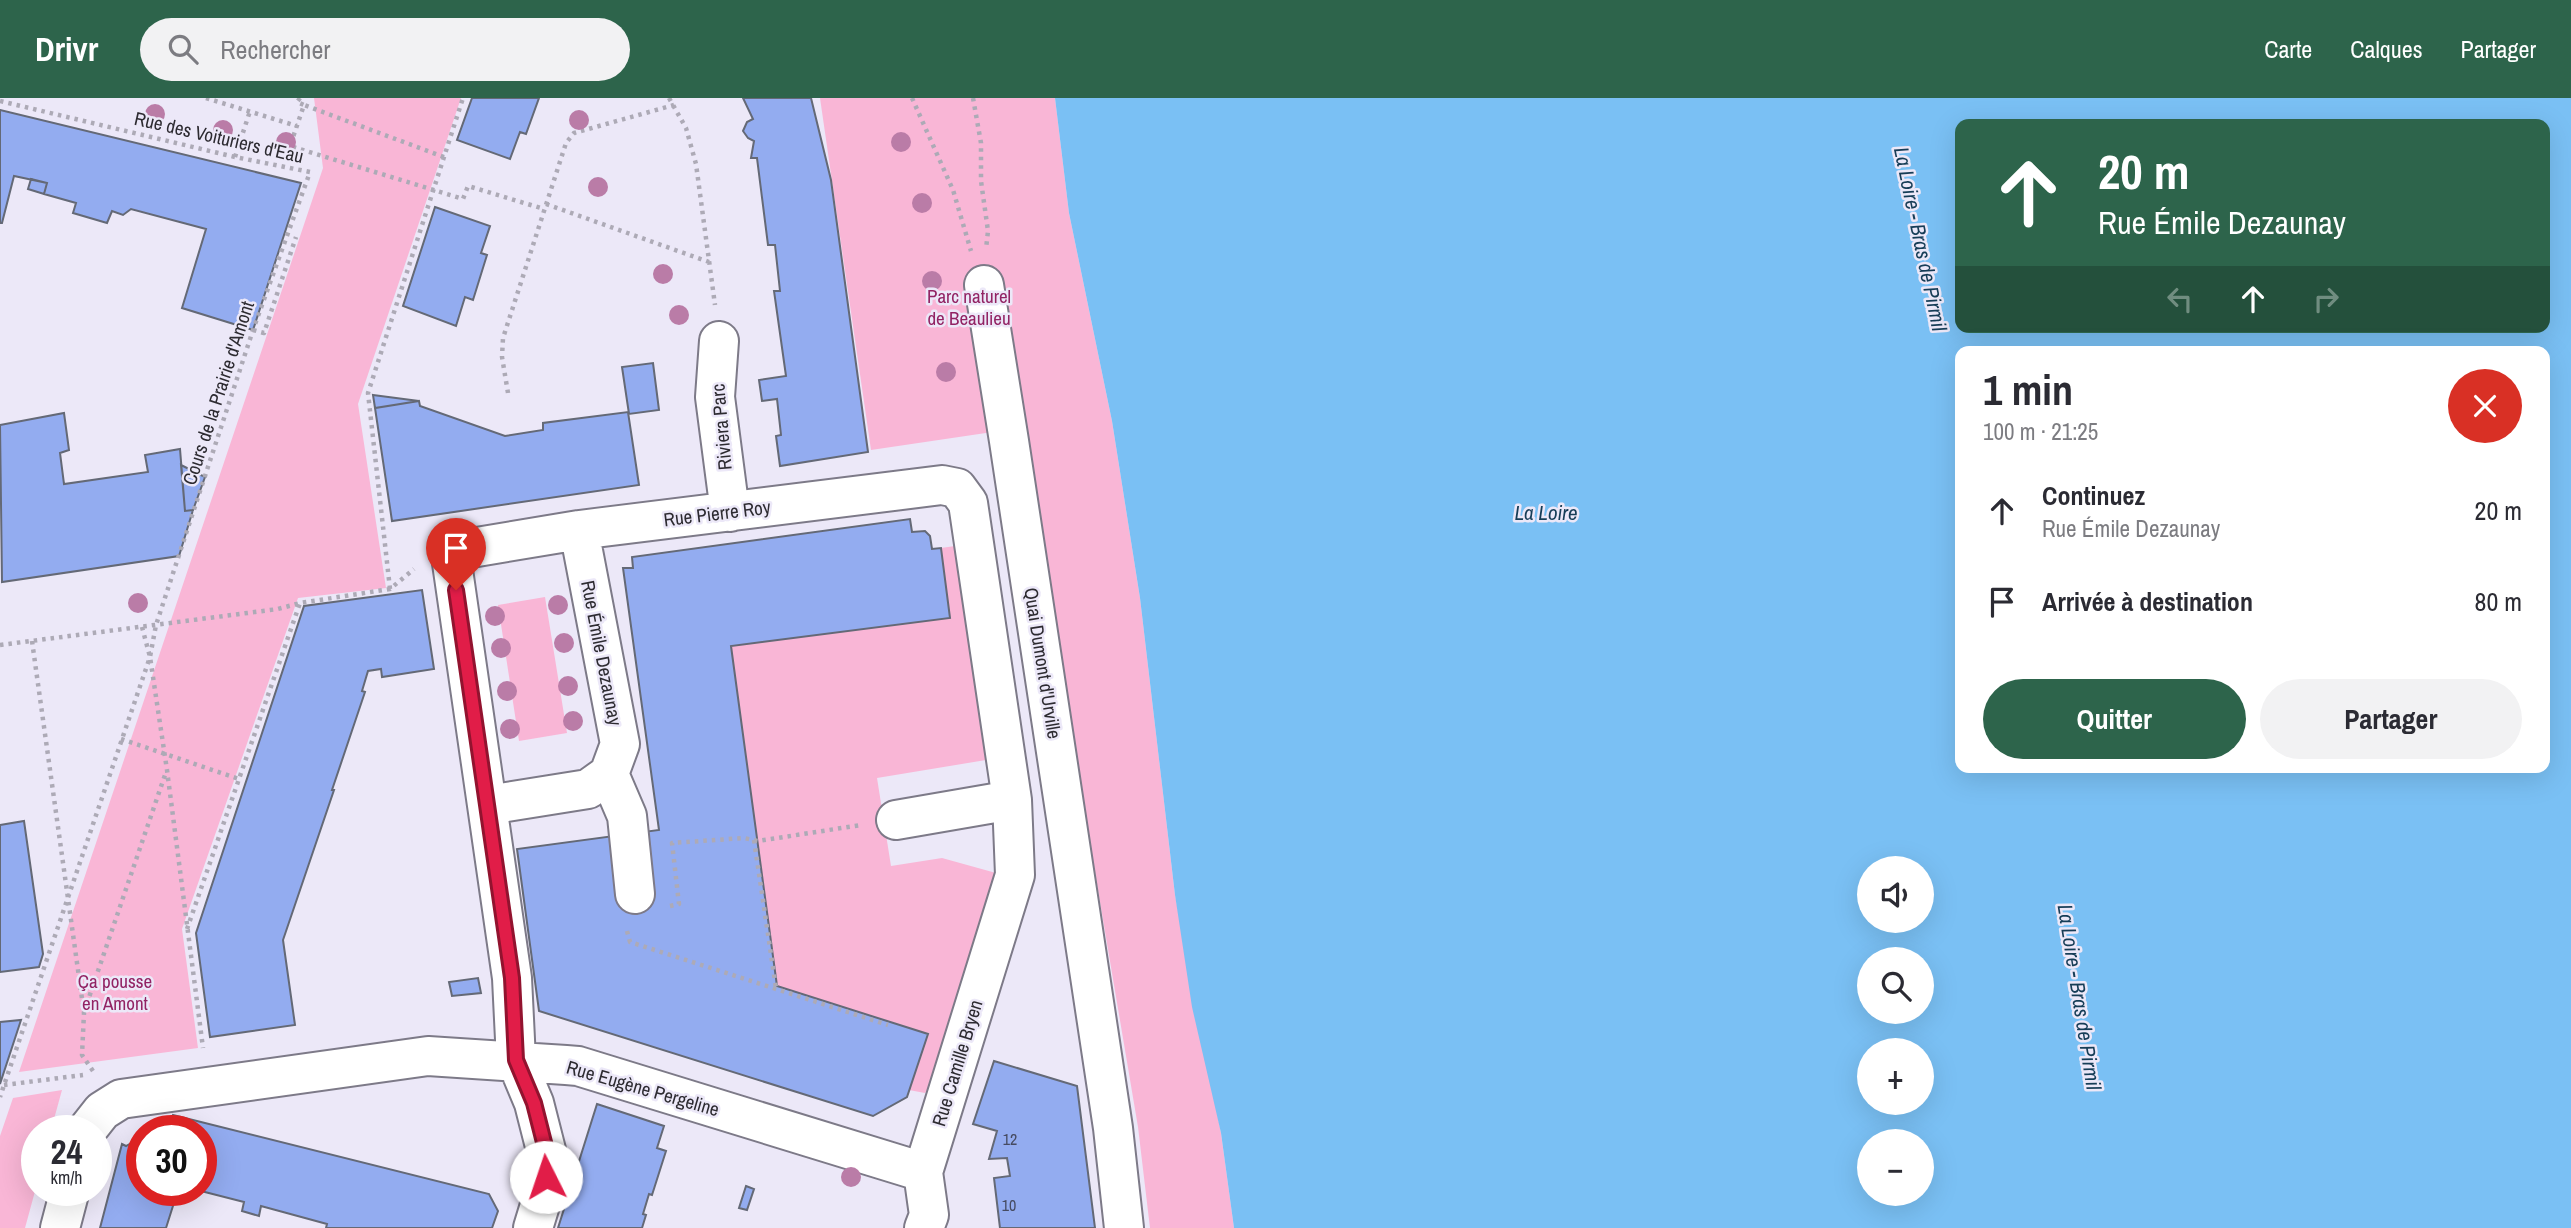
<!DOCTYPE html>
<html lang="fr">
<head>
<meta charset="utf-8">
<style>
  body { margin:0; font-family:"Archivo Narrow",sans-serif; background:#f2f2f3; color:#2b2b33; height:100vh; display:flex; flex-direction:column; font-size:26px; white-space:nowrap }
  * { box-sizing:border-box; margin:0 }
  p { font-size:23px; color:#7c7c81 }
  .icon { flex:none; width:38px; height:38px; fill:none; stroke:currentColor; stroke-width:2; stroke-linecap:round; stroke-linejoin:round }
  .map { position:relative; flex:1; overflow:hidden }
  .panel { position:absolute; left:1955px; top:248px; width:595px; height:427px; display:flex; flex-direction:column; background:#fff; border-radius:14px; box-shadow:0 7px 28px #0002 }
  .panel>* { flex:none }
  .banner { position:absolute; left:1955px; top:21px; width:595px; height:214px; border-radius:14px; box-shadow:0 7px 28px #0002; background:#2d644b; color:#fff; overflow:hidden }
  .tools { position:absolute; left:1857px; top:758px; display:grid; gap:14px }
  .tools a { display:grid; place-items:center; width:77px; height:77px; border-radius:50%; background:#fff; box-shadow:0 7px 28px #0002; font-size:35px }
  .speed { position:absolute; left:21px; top:1017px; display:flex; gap:14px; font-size:35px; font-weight:700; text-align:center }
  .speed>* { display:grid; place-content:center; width:91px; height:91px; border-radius:50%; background:#fff; box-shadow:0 7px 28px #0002; line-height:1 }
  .speed small { font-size:18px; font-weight:400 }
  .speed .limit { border:10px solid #d22; background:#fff; color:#111 }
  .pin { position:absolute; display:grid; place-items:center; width:60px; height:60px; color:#fff; margin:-72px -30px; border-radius:50% 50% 50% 0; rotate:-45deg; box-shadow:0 0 7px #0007 }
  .pin .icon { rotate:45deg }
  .me { position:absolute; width:77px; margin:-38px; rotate:356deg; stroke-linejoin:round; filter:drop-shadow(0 0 5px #0008) }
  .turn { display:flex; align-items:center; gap:24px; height:147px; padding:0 28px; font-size:32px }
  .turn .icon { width:91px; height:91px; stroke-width:2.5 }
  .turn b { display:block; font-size:49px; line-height:60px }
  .lanes { display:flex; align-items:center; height:66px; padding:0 28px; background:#0003; justify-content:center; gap:35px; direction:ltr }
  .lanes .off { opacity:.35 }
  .round { display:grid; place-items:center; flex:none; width:74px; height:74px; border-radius:37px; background:#f2f2f3 }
  .summary { display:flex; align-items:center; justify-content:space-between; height:119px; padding:0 28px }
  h1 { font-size:42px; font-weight:700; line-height:52px }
  .button { display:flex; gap:14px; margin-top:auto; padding:14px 28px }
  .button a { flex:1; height:80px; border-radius:42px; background:#2d644b; color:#fff; font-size:28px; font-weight:700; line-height:80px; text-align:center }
  .button a+a { background:#f2f2f3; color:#2b2b33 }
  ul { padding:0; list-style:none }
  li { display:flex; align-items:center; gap:21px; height:91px; padding:0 28px }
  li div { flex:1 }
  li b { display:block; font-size:26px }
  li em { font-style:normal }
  header { display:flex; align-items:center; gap:42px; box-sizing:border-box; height:98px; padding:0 35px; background:#2d644b; color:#fff }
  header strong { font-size:33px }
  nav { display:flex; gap:38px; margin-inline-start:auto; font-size:24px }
  .search { width:490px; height:63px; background:#f2f2f3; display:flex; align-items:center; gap:18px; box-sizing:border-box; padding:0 24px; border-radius:38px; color:#7c7c81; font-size:26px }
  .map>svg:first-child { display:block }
  .green { fill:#f9b6d6 }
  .water { fill:#7ac0f4; fill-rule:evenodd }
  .building { fill:#93acf0; stroke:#646976; stroke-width:2 }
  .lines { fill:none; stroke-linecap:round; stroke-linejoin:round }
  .minor-casing { stroke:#7d7a88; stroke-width:42 }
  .path { stroke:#adaab6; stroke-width:4.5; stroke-dasharray:3.5 5; stroke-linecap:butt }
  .minor { stroke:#fff; stroke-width:38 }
  .tree { fill:#ba7ca7 }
  .route-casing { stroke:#92132f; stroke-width:18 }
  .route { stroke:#e11d48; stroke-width:12 }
  .labels { text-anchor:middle; stroke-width:5; stroke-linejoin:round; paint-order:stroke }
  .number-label { font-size:16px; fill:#464b61 }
  .street-label { font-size:19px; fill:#2d2b31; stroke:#ece8f8 }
  .park-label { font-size:19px; fill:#922364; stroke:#ece8f8 }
  .water-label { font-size:21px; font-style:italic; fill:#163d57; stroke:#ece8f8 }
</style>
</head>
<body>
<header>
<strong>Drivr</strong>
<div class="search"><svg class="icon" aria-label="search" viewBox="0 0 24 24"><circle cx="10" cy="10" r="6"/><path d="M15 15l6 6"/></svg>Rechercher</div>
<nav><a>Carte</a><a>Calques</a><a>Partager</a></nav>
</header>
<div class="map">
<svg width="2571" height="1130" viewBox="0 0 2571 1130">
  <rect width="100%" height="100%" fill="#ece8f8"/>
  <path class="green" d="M314,0H461L358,306L386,490L298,500L182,831L198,950L19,974L323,70Z
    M820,0H1055L1069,115L1112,323L1140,500L1175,797L1221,1035L1234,1130H1150L1138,1029L1020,330L871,352Z
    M962,447L992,661L877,680L891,768L942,760L996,775L931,985L925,995L909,992L928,936L777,888L731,548L950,520L941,450Z
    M545,499L567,635L519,643L498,507Z
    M62,992L51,1032H37V1086L25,1130H0V1038L13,1000Z"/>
  <path class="water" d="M1055,0H2571V1130H1234L1221,1035L1192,909L1175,797L1140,500L1112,323L1069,115ZM1960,26H2544V229H1960ZM1960,254H2544V670H1960ZM1869,770H1922V822H1869ZM1869,861H1922V914H1869ZM1869,952H1922V1004H1869ZM1922,1043V1096H1869V1043Z"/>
  <path class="building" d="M472,0H539L526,36L520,34L510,61L457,42Z
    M743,0H811L831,82L868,354L780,368L776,338L781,337L777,301L762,303L759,282L786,278L774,193H780L775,147H768L757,60H751L754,43L748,40L743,33L747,24L753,21Z
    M0,12L301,85L253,232L182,210L206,131L131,111L123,117L112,113L107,125L73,115L76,105L44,96L47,85L14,78L2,125H0Z
    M31,81L47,85L44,96L28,91Z
    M435,109L490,128L481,155L487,157L473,202L465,199L456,228L403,208Z
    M653,265L659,312L629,316L622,269Z
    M373,297L419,303L375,310Z
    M419,303L420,308L505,338L543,332V325L628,314L639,387L392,423L375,310Z
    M64,315L69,352L60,355L64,386L148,374L145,357L180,351L185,413L193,412L179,458L2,484L0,327Z
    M181,367L205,379L193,412L185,413Z
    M910,421L912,434L925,433L930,438L932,451L941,450L950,520L731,548L777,888L928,936L907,999L873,1018L539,913L517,751L659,732L623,470H633L632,459Z
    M422,492L434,571L382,579L381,571L368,573L362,593L365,594L332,692H334L283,842L295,927L210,939L196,835L304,508Z
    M24,723L43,856L39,869L0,874V727Z
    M478,880L481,895L452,898L449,884Z
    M21,922L0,986V924Z
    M994,963L1077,988L1095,1130H1000L994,1080L1010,1078L1007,1060L989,1061L997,1033L973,1026Z
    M597,1006L664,1028L657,1050L666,1053L652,1097L649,1096L643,1116L646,1117L642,1130H558Z
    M173,1017L489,1096L498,1113L492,1130H326L327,1126L261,1108L259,1118L242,1113L244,1104L197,1092H201V1032H154L171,1023Z
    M142,1039V1092H178L166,1130H100L122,1046L126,1048Z
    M746,1088L754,1091L747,1112L739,1110Z"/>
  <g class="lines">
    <g class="minor-casing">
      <path id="minor" d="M984,187L1009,343L1113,1030L1124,1130
        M719,243L715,299L730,414
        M609,676L627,718L635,796
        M488,707L588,691L609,676L620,646L579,432
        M896,722L1012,702
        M87,1032L102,1013L121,1001L428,958L566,967L578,968L923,1074
        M60,1130L70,1092
        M533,1130L544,1094L549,1064L534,1005L516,962L512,880L452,465L459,452L579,432L942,387L957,390L968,405L1012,702L1015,777L923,1074L929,1117L924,1130"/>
    </g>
    <path class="path" d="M206,0L297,28
      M300,0L297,4L304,7
      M669,0L686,30L696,66L715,207
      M912,0L953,92L971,153
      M973,0L981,45V83L988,133L986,151
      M0,3L235,59L310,74L253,232L156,527L150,559L0,999
      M235,59L250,13
      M444,59L304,7L290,48L463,101L468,88L544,111
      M546,106L709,164
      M253,232L264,235L296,139
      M508,295L502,259L503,240L566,45L574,35L674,7
      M390,491L368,295L463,0
      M142,529L150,559L167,672L203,950
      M32,543L84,915L82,957L93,973
      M0,547L278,511L300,505L390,491L414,471
      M121,641L239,681
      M754,742L776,890
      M670,808L679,806L672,745L744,740L758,743L861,727
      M187,831L300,505
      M627,833L630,844L888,927
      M84,914L166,674
      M4,987L83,977"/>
    <use href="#minor" class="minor"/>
  </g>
  <g class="tree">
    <circle cx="155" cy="16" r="10"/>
    <circle cx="579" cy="22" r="10"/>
    <circle cx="223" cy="32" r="10"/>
    <circle cx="286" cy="44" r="10"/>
    <circle cx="901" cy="44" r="10"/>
    <circle cx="598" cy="89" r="10"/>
    <circle cx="922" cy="105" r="10"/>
    <circle cx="663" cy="176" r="10"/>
    <circle cx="932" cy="183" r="10"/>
    <circle cx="679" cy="217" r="10"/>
    <circle cx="946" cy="274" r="10"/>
    <circle cx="138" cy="505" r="10"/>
    <circle cx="558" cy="507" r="10"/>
    <circle cx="495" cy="518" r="10"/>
    <circle cx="564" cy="545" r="10"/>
    <circle cx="501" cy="550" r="10"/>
    <circle cx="568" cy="588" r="10"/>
    <circle cx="507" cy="593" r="10"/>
    <circle cx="573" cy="623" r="10"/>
    <circle cx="510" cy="631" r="10"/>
    <circle cx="851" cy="1079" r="10"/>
  </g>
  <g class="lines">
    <g class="route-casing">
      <path id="route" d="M456,492L512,880L516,962L534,1005L549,1064L546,1079"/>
    </g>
    <use href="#route" class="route"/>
  </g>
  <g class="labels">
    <g class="number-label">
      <text x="1010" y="1047">12</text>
      <text x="1009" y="1113">10</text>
    </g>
    <g class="street-label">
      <text transform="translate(219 39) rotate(13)" y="7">Rue des Voituriers d'Eau</text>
      <text transform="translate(218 295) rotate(-72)" y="7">Cours de la Prairie d'Amont</text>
      <text transform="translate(721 329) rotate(-95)" y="7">Riviera Parc</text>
      <text transform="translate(717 415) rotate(-7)" y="7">Rue Pierre Roy</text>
      <text transform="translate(602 555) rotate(79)" y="7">Rue Émile Dezaunay</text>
      <text transform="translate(1043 565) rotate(81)" y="7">Quai Dumont d'Urville</text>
      <text transform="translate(957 965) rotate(-73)" y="7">Rue Camille Bryen</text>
      <text transform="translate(643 990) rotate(16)" y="7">Rue Eugène Pergeline</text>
    </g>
    <g class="park-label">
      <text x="969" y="205">Parc naturel<tspan x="969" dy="22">de Beaulieu</tspan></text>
      <text x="115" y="890">Ça pousse<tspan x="115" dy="22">en Amont</tspan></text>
    </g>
    <g class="water-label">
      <text transform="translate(1920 141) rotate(78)" y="7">La Loire - Bras de Pirmil</text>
      <text x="1546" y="422">La Loire</text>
      <text transform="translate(2079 899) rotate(81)" y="7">La Loire - Bras de Pirmil</text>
    </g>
  </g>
</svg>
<div class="tools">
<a><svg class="icon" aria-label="sound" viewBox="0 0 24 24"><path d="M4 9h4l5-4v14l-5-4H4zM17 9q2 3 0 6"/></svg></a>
<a><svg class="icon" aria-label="search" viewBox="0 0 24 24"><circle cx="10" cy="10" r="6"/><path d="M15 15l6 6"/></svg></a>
<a>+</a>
<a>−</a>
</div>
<div class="speed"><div>24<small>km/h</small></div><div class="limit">30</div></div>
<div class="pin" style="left:456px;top:492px;background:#d93025"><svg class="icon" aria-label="arrive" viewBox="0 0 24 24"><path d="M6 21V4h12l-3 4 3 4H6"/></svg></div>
<svg class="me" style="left:546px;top:1079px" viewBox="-20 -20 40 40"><circle r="19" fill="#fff"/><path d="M0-13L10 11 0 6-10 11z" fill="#e11d48"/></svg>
<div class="banner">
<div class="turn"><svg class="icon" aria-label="ahead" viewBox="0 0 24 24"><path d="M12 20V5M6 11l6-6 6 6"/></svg><div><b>20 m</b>Rue Émile Dezaunay</div></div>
<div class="lanes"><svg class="icon off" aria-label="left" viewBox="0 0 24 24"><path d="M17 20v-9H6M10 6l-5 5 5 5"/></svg><svg class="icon" aria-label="ahead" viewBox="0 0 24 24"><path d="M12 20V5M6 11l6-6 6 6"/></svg><svg class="icon off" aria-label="right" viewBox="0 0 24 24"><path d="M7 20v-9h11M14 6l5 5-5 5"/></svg></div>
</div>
<section class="panel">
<div class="summary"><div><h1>1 min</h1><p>100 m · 21:25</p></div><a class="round" style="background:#d93025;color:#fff"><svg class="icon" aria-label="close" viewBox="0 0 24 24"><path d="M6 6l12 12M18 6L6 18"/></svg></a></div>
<ul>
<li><svg class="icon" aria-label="ahead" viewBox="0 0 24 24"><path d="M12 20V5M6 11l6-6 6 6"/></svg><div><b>Continuez</b><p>Rue Émile Dezaunay</p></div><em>20 m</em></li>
<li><svg class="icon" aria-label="arrive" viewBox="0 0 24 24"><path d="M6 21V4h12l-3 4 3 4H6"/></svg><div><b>Arrivée à destination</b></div><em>80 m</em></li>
</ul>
<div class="button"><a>Quitter</a><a>Partager</a></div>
</section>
</div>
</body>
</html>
